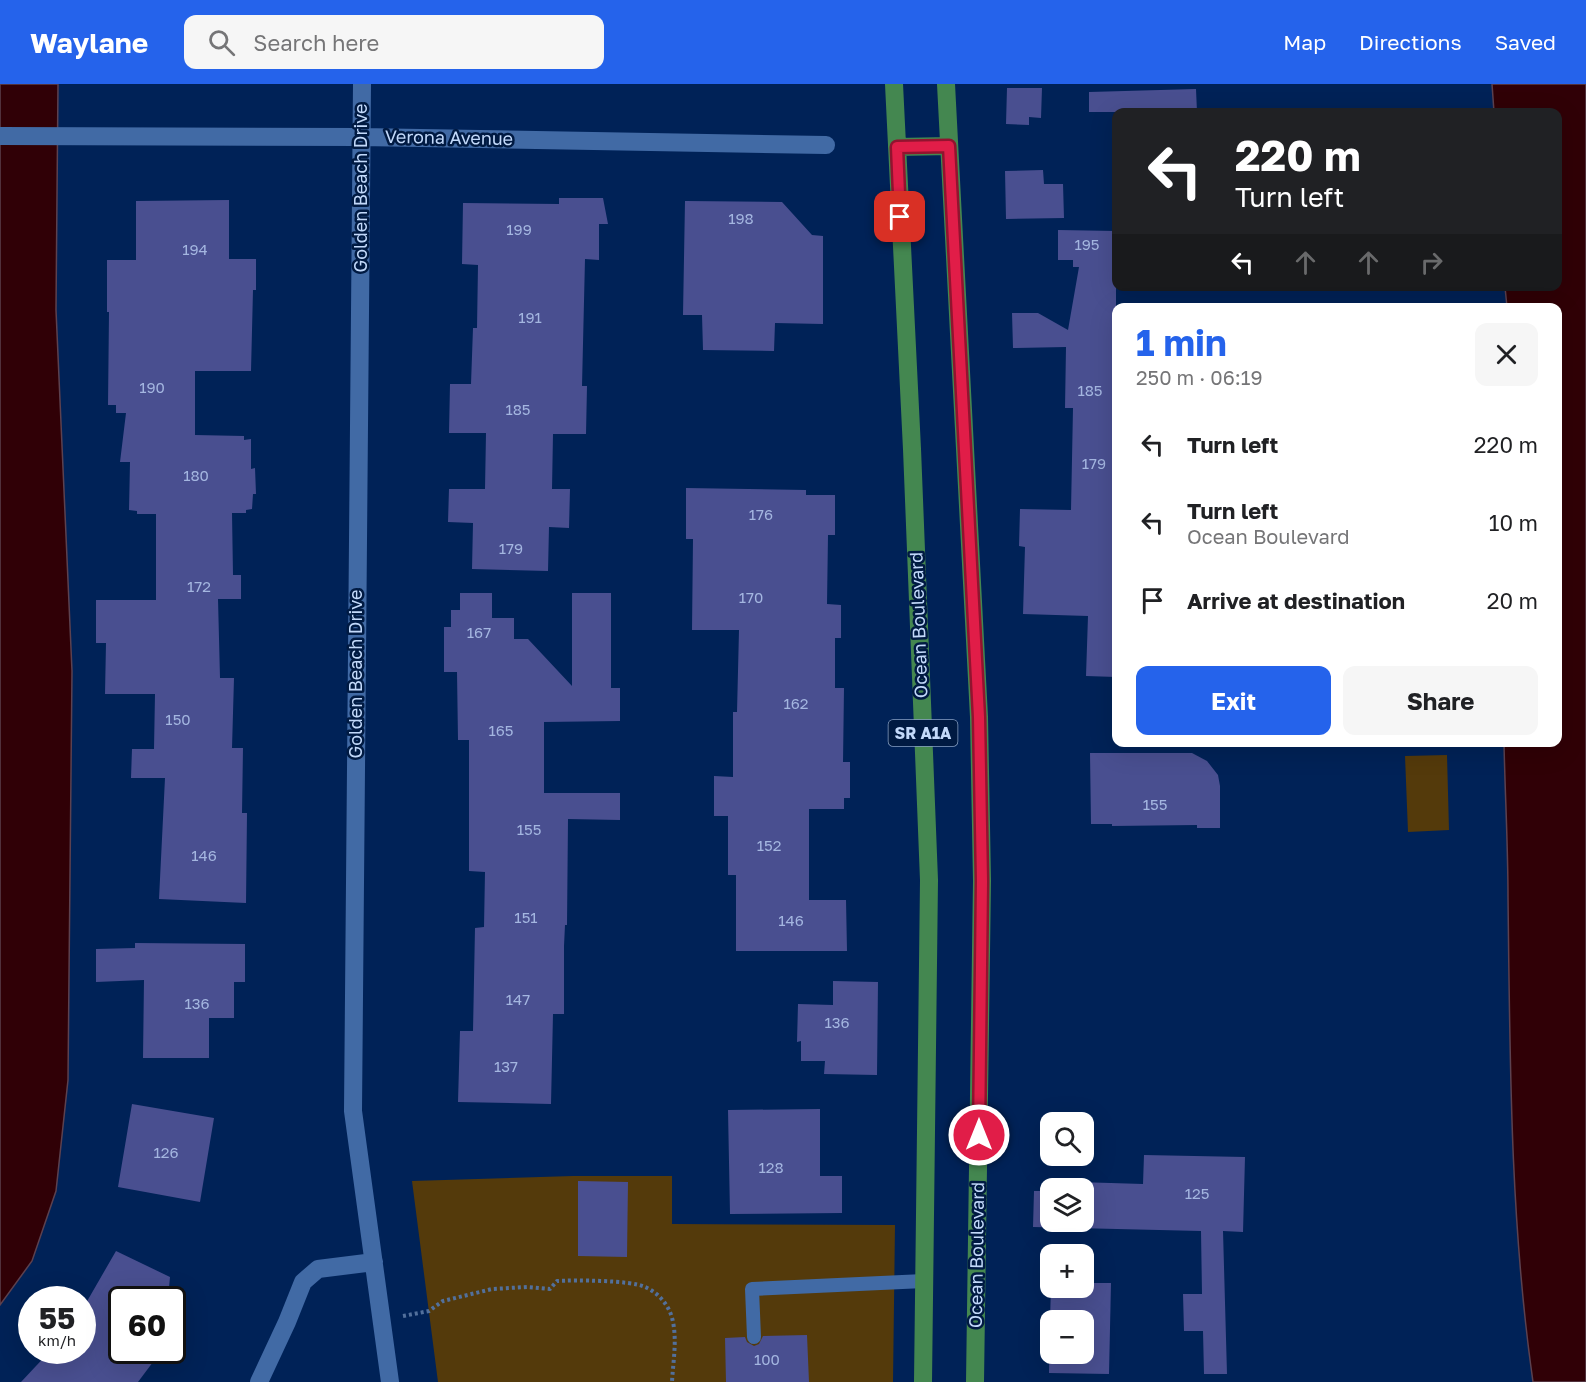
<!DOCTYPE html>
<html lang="en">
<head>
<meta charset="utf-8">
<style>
  body { margin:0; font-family:"Golos Text",sans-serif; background:#f6f6f6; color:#202124; height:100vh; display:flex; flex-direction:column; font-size:22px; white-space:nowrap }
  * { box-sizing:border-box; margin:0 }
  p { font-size:20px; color:#757577 }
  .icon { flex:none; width:33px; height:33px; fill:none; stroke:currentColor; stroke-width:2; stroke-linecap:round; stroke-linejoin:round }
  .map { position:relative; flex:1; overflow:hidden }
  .drawer { position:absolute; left:1112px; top:219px; width:450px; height:444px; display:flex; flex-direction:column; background:#fff; border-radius:12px; box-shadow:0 6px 24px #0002 }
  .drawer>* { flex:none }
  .hud { position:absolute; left:1112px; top:24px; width:450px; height:183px; border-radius:12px; box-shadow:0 6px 24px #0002; background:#202124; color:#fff; overflow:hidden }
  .fabs { position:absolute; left:1040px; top:1028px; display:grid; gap:12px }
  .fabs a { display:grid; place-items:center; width:54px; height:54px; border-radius:12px; background:#fff; box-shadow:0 6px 24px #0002; font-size:30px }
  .speed { position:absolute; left:18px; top:1202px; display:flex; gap:12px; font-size:30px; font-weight:700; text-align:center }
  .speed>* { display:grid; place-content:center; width:78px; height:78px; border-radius:50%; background:#fff; box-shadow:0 6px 24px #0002; line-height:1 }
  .speed small { font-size:15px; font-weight:400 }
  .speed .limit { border:3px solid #111; border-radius:9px; background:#fff; color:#111 }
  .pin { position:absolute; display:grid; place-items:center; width:51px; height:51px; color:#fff; margin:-26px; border-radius:12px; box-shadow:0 3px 9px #0006 }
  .me { position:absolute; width:66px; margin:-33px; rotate:0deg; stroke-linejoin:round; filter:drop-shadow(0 0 4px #0008) }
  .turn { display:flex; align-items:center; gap:21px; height:126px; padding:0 24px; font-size:27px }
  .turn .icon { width:78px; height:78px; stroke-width:2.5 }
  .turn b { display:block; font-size:42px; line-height:51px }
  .lanes { display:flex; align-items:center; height:57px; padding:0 24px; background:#0003; justify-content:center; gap:30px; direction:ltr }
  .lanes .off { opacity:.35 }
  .round { display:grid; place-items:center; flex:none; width:63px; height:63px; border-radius:12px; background:#f6f6f6 }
  .head { display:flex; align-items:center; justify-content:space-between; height:102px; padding:0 24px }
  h1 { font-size:36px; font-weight:700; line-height:45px; color:#2563eb }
  .primary-button { display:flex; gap:12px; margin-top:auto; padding:12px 24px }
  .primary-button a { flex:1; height:69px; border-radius:12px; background:#2563eb; color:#fff; font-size:24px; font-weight:700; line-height:69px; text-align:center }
  .primary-button a+a { background:#f6f6f6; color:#202124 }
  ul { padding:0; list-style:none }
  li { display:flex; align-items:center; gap:18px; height:78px; padding:0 24px }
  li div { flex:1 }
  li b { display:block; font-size:22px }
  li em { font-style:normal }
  header { display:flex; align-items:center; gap:36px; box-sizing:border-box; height:84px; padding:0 30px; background:#2563eb; color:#fff }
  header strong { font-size:28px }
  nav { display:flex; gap:33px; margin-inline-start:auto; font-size:21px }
  .search { width:420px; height:54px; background:#f6f6f6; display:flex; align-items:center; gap:15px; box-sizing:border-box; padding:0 21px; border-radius:12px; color:#757577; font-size:22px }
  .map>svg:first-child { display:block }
  .green { fill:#543a0b }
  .water { fill:#300006; stroke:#5c414f; stroke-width:1.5 }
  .building { fill:#494f90 }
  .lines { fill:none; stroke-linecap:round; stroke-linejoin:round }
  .path { stroke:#52709c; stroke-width:4; stroke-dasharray:3 3; stroke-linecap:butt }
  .service { stroke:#416aa5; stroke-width:14 }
  .minor { stroke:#416aa5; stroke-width:18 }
  .primary { stroke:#448750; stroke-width:18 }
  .route-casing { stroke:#92132f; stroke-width:15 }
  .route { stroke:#e11d48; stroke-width:10 }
  .labels { text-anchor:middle; stroke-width:5; stroke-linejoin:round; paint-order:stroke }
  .number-label { font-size:15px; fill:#a4b6e0 }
  .shield { fill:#001a42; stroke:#88a0c3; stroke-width:1.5 }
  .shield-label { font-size:16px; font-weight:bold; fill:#c2d9fa }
  .street-label { font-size:18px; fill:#c2d9fa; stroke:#001a42 }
</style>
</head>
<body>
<header>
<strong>Waylane</strong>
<div class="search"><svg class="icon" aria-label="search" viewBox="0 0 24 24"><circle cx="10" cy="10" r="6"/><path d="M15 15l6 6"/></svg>Search here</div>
<nav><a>Map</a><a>Directions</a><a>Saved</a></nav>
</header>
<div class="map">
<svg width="1586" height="1298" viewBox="0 0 1586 1298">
  <rect width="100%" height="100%" fill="#002257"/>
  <path class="green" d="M1447,671L1449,746L1408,748L1405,672Z
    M573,1092H672V1140L895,1141L893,1298H438L412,1097Z"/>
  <path class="water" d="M0,0H58L56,226L72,587L68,996L56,1107L32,1177L0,1221Z
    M1492,0H1586V1298H1533C1510,1137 1510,975 1508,813C1508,761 1505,710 1504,659L1557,658V224L1507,223L1505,203L1557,202V28H1494Z"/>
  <path class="building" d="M1007,4H1042L1041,34L1029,33V41L1006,40Z
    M1196,5L1197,28H1089V8Z
    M1043,86L1044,100H1063L1064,134L1006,135L1005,87Z
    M559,114H603L608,140H599V176L585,175L582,302H587L586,350H553L552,405H570L569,444L549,443L548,487L472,485L473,439L448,438L449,405H485L486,349H449L450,300H471L473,244H477L478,181L462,180L463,119L559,120Z
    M229,116V175H256V206H253L251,287H195V351L244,352V356L251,355V385L255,384L256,410H253L252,425L246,426V429H232L233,491H241V515H218L220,594H234L232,664H243L242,729H247L246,819L159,815L165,694H131L132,665H154L155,610H105L106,559H96V516H156V430H137V427L129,426L130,378H120L126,329H116V321H108L109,228H107V176H136V117Z
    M685,117L782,118L812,151L823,152V240L775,239L774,267L703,266L702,231H683Z
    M1058,146L1116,147V593L1086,592L1088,532L1023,530L1025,463L1019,462L1020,425L1071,426L1073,324H1065L1066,263L1013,264L1012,229H1038L1068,246L1079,183H1073V176H1058Z
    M686,404L806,406V411H835V451H828L827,520L841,521V554H835V604H844L843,678H850V714H844V725H809V816H846L847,867H736V791H728V732H714V692L733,693V628H737L739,546H692L693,455H686Z
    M460,509H492V534H514V555H528L572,602V509H611V604H620V637L544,638V709H620V736L568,735L567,841H565L564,862V930H553L551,1020L458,1018L460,947H473L475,844L484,843L485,788L469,787V656H458L457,588H444V543H451V526H460Z
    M1090,669H1192L1207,677L1218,691L1220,702V744H1197V741L1112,742V740H1091Z
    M135,859L245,860V898H234V934H209V974H143L144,896L96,898V865L135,864Z
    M833,897L878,898L877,991L824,990L825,977H801V957L797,958L798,920L833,921Z
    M132,1020L214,1034L200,1118L118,1103Z
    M820,1025V1092H842V1129L730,1130L728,1026Z
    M1144,1071L1245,1073L1243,1148L1223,1147L1227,1290H1204L1203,1247H1184L1183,1210H1202L1201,1147L1033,1143L1034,1107H1050V1137H1083V1104H1078V1098L1143,1100Z
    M578,1097L628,1098L627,1173L578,1172Z
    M116,1167L170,1193L168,1215H122V1266H162L138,1298H21L51,1266H82V1226Z
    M1083,1199H1111L1109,1290L1049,1289L1050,1238V1269H1083V1236H1050L1051,1203H1083Z
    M807,1251L809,1298H726L725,1254L745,1253L747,1258L754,1262L759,1260L763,1252Z"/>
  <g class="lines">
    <path class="path" d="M403,1232L429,1227L443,1217L492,1205L527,1203L550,1205L557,1197C574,1196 631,1196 645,1203C659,1209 670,1222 673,1238C677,1258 673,1278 672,1298"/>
    <path class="service" d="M754,1253L752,1205L924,1197"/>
    <path class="minor" d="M362,0L353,1027L390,1298
      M0,52L361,53L826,61
      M259,1298L287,1238L303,1198L318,1185L374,1178"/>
    <path class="primary" d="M894,0L912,365L929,796L923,1298
      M946,0L979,633L982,797L975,1298
      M897,63L949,62"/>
  </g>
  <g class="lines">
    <g class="route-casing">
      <path id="route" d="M900,133L897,63L949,62L979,633L982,797L979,1051"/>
    </g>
    <use href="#route" class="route"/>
  </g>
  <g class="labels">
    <g class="number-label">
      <text x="741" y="140">198</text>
      <text x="519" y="151">199</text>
      <text x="1087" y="166">195</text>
      <text x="195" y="171">194</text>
      <text x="530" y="239">191</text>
      <text x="152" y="309">190</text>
      <text x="1090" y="312">185</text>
      <text x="518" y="331">185</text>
      <text x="1094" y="385">179</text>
      <text x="196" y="397">180</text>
      <text x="761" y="436">176</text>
      <text x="511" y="470">179</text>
      <text x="199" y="508">172</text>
      <text x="751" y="519">170</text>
      <text x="479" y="554">167</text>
      <text x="796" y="625">162</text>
      <text x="178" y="641">150</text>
      <text x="501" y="652">165</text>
      <text x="1155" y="726">155</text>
      <text x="529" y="751">155</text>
      <text x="769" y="767">152</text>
      <text x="204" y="777">146</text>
      <text x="526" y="839">151</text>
      <text x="791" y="842">146</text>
      <text x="518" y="921">147</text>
      <text x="197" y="925">136</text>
      <text x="837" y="944">136</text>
      <text x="506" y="988">137</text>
      <text x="166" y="1074">126</text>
      <text x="771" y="1089">128</text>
      <text x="1197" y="1115">125</text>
      <text x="767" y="1281">100</text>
    </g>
    <rect class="shield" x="888.5" y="636" width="69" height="26" rx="4.5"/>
    <g class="shield-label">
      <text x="923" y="655">SR A1A</text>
    </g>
    <g class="street-label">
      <text transform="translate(449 54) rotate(1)" y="6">Verona Avenue</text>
      <text transform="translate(361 104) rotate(-90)" y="6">Golden Beach Drive</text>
      <text transform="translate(919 541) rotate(-92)" y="6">Ocean Boulevard</text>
      <text transform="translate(356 590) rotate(-90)" y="6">Golden Beach Drive</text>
      <text transform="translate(977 1171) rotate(-89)" y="6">Ocean Boulevard</text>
    </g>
  </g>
</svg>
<div class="fabs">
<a><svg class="icon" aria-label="search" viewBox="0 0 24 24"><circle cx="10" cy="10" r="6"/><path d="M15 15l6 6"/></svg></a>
<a><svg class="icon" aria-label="layers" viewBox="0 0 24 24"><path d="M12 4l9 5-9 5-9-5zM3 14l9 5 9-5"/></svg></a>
<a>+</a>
<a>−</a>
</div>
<div class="speed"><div>55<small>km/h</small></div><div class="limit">60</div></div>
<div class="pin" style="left:900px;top:133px;background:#d93025"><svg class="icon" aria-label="arrive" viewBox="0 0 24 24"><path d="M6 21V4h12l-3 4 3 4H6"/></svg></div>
<svg class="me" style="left:979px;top:1051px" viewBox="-20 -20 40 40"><circle r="17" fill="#e11d48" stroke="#fff" stroke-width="3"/><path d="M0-11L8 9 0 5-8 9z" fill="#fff"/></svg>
<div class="hud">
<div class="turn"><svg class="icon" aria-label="left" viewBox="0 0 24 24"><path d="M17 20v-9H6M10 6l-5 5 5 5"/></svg><div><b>220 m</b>Turn left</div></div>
<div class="lanes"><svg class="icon" aria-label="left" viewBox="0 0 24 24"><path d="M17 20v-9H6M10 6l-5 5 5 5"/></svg><svg class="icon off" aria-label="ahead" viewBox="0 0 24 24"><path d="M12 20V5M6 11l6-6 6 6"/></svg><svg class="icon off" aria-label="ahead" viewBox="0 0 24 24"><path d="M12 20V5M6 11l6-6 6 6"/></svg><svg class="icon off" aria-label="right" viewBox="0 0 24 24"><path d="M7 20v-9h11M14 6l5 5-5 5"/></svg></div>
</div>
<section class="drawer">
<div class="head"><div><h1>1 min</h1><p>250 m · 06:19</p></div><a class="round"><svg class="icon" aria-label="close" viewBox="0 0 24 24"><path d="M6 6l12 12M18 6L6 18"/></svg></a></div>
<ul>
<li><svg class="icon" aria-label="left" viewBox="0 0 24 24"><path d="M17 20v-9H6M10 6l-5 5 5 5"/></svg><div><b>Turn left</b></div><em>220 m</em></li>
<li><svg class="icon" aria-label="left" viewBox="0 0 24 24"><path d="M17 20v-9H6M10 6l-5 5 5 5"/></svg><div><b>Turn left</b><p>Ocean Boulevard</p></div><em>10 m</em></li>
<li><svg class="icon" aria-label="arrive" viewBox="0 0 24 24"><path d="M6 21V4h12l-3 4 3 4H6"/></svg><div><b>Arrive at destination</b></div><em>20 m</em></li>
</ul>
<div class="primary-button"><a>Exit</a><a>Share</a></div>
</section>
</div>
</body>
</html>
